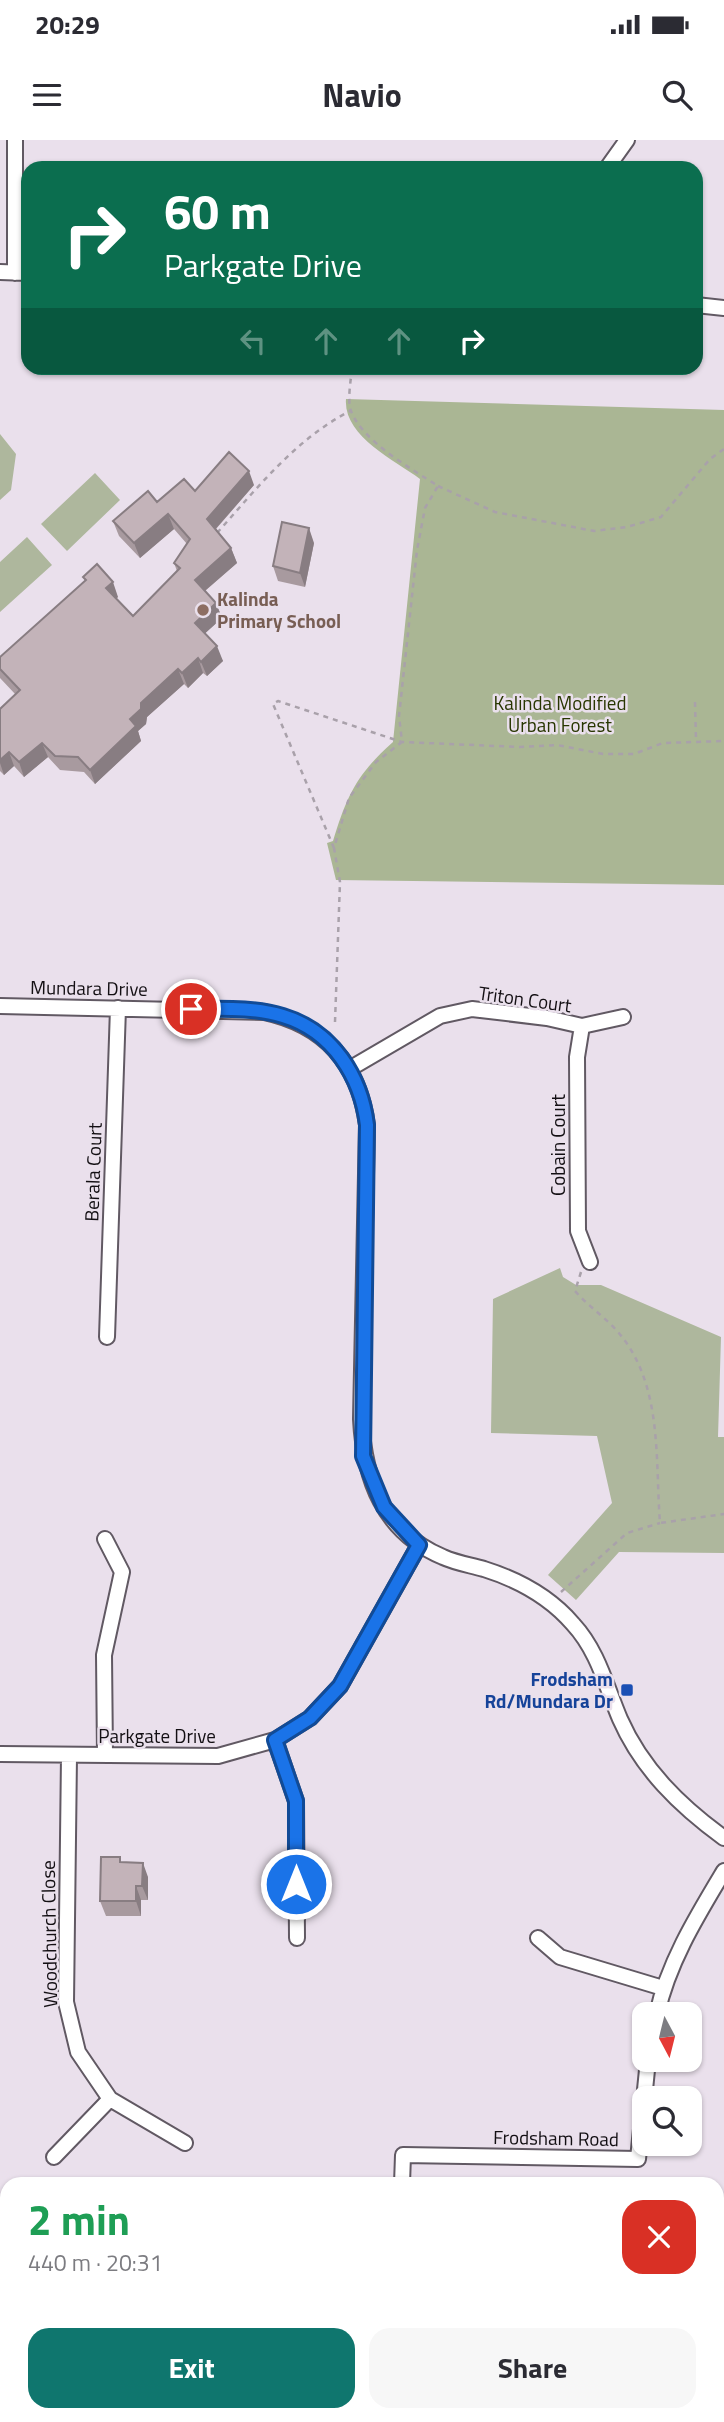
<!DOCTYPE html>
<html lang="en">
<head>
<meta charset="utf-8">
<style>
  body { margin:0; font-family:"Titillium Web",sans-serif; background:#f7f7f7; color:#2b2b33; height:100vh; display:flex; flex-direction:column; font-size:26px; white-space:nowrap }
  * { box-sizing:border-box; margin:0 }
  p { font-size:23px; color:#7c7c81 }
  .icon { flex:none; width:38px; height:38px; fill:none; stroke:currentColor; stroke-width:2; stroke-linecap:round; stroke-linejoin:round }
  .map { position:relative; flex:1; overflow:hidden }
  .panel { position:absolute; left:0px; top:2037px; width:724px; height:245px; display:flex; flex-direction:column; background:#fff; border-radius:21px 21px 0 0; box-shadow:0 2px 5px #0004 }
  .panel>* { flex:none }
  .guide { position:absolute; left:21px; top:21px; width:682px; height:214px; border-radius:21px; box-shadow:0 2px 5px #0004; background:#0b6e4f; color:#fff; overflow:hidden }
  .needle { width:46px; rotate:173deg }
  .controls { position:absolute; left:632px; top:1862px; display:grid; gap:14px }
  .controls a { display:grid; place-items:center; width:70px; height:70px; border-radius:14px; background:#fff; box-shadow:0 2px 5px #0004; font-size:35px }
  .pin { position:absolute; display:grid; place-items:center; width:60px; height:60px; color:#fff; margin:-30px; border:4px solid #fff; border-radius:50%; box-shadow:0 2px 7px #0007 }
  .me { position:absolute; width:77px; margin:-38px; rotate:0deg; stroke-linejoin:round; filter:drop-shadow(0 0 5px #0008) }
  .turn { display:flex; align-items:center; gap:24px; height:147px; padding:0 28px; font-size:32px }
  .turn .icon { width:91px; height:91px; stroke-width:2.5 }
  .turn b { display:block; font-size:49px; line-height:60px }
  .lanes { display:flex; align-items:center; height:66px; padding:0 28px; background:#0003; justify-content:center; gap:35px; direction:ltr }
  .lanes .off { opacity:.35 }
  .round { display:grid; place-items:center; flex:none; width:74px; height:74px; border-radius:21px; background:#f7f7f7 }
  .head { display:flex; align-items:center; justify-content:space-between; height:119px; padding:0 28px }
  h1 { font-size:42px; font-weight:700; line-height:52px; color:#1e9e55 }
  .action { display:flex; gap:14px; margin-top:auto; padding:14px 28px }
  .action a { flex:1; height:80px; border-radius:21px; background:#0f766e; color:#fff; font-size:28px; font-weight:700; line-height:80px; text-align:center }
  .action a+a { background:#f7f7f7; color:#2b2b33 }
  .status { display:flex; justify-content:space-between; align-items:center; height:49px; padding:0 35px; background:#fff; direction:ltr }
  .status svg { height:19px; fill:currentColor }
  header { display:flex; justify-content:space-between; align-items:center; height:91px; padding:0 28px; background:#fff; font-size:32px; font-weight:700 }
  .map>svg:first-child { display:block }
  .green { fill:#aeb79d }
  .forest { fill:#aab694 }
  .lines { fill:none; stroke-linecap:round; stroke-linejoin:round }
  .minor-casing { stroke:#615963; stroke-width:18 }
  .path { stroke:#a9a1aa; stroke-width:2.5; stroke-dasharray:5 5; stroke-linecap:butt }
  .minor { stroke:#fff; stroke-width:14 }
  .wall { fill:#a89a9f }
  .shaded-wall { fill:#887d82 }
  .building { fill:#c3b3b9; stroke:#887d82; stroke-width:2 }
  .route-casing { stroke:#114b97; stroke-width:18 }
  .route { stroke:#1a73e8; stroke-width:12 }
  .education-dot { fill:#8d6e63; stroke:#eae0ec; stroke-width:2.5 }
  .transit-dot { fill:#1a4fb4; stroke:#eae0ec; stroke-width:2.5 }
  .labels { text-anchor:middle; stroke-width:5; stroke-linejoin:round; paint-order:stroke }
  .education-label { font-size:19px; font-weight:bold; fill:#785e54; stroke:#eae0ec; text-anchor:start }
  .park-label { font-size:19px; fill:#283600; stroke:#eae0ec }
  .street-label { font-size:19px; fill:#130f13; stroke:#eae0ec }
  .transit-label { font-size:19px; font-weight:bold; fill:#164399; stroke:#eae0ec; text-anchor:end }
</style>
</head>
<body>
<div class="status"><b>20:29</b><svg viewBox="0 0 49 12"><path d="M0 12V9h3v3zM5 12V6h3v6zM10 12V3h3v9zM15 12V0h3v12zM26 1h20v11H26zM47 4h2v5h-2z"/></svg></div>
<header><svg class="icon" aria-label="menu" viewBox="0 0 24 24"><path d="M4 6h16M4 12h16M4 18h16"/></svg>Navio<svg class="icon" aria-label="search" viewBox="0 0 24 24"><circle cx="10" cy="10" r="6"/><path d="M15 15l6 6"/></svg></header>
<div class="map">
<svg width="724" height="2282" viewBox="0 0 724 2282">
  <rect width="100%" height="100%" fill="#eae0ec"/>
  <path class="green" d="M0,294L16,314L11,350L0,360Z
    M95,333L120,360L67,411L41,384Z
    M27,397L52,425L0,472V422Z
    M560,1128L563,1137L576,1145H601L721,1197L718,1297H724V1413L619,1412L576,1460L548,1435L612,1363L597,1296L491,1293L493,1159Z
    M724,2181V2282H659V2275H718V2184Z"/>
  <path class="forest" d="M346,259L724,270V745L336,740L327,703L333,701C347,655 357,634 393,602L420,339C394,320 343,296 346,259Z"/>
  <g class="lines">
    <g class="minor-casing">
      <path id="minor" d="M607,28L627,0
        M0,132L28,133
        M15,133V0
        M696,165L724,168
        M0,866L264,872C325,885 359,925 367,985L361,1279C364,1339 383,1392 443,1417C456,1423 470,1425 484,1429C519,1440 549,1456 573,1484C598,1511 606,1546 620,1579C642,1629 680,1666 724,1698
        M582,886L577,917L578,1091L590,1122
        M351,928L440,876L472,869L547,878L582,886L623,877
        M107,1197L118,868
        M105,1399L122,1432L104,1515L105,1615
        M275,1600L296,1661L297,1798
        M0,1614L218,1616L275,1600L310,1578L340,1546L419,1405
        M69,1616L66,1862L78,1912L110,1959L185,2003
        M538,1798L560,1817L663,1848
        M657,1874C668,1823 697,1776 724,1731
        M54,2017L110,1959
        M402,2044L403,2015L638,2019L648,1920
        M0,2233L7,2235
        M21,2275V2282
        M397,2282V2275
        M647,2282V2275"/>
    </g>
    <path class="path" d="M438,346L495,372L594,391L627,387L661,377L710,319L724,309
      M217,393C258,347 296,299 350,271
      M695,562L696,601
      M334,708L273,564L278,561L402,602L520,607L557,605L603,614H634L663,603L724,601
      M335,882L340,742L334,708L349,658L376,622L402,602L399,576L417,410L425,368L438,346C412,329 363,302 351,271C347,261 351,239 352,228
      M581,1132L575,1151C588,1166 605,1177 618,1192C663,1244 655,1318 660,1383L724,1374
      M561,1452L627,1393L660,1383
      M718,2270L724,2266
      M695,2282L708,2275"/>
    <use href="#minor" class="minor"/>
  </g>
  <path class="wall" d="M254,345L216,389L231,408L237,423L205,451L216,463L222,478L205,493L223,521L207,536L203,533L188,548L184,544L147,577L146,584L138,591L141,601L95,644L84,632L60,630L48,617L24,637L14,626L4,635L0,631V569L16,555L0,538V517L85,441L83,437L118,457L116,459L133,476L177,431L174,423L187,404L174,389L140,418L119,396L113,381L157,362L195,351Z
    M314,403L305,447L278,441L273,426Z
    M122,1722L148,1737V1760H141V1776H106L100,1761Z"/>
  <path class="shaded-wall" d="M249,331L254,345L212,393L207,379Z
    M168,374L174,389L140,418L134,403Z
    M309,388L314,403L305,447L300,433Z
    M231,408L237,423L200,455L195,440Z
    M113,442L118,457L112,462L106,448Z
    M216,463L222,478L200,498L195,483Z
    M217,506L223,521L207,536L201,522Z
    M198,518L203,533L188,548L182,533Z
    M178,529L184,544L147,577L146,584L138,591L141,601L95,644L90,630L130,579L141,563Z
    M42,603L48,617L24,637L19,622Z
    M9,612L14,626L4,635L0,623V620Z
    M143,1723L148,1737V1760L142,1746Z
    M136,1746L141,1760V1776L136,1761Z"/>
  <path class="building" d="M229,312L249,331L207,379L231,408L195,440L216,463L195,483L217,506L201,522L198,518L182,533L178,529L141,563V569L130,579L136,586L90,630L78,617L55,616L42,603L19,622L9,612L0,620V569L20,550L0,529V517L86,440L83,437L97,424L113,442L106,448L133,476L180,428L174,423L190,399L168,374L134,403L113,381L148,351L157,362L184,339L195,351Z
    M282,382L309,388L300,433L273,426Z
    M101,1717H120V1722L143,1723L142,1746H136V1761H100Z"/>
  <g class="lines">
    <g class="route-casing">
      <path id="route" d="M191,869C221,869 254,867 283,876C333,891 361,937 367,985L363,1316L384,1367L419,1405L340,1546L310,1578L275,1600L296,1661V1744"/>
    </g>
    <use href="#route" class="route"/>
  </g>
  <circle class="education-dot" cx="203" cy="470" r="7"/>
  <rect class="transit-dot" x="620" y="1543" width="14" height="14" rx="3.5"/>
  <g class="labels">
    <g class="education-label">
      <text x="217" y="466">Kalinda<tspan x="217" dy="22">Primary School</tspan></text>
    </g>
    <g class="park-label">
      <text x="560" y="570">Kalinda Modified<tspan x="560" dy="22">Urban Forest</tspan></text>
    </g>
    <g class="street-label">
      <text transform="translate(89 848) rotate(1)" y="7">Mundara Drive</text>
      <text transform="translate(525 859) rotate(8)" y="7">Triton Court</text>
      <text transform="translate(558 1005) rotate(-90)" y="7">Cobain Court</text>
      <text transform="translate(93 1032) rotate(-88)" y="7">Berala Court</text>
      <text x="157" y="1603">Parkgate Drive</text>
      <text transform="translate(49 1794) rotate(-91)" y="7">Woodchurch Close</text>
      <text transform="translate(556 1998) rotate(1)" y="7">Frodsham Road</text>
    </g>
    <g class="transit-label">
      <text x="613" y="1546">Frodsham<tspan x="613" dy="22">Rd/Mundara Dr</tspan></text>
    </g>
  </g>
</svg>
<div class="controls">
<a><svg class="needle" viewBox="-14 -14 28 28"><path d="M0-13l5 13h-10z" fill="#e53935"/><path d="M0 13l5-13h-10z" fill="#7c7c81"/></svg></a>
<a><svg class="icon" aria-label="search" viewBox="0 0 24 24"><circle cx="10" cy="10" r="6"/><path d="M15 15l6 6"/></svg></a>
</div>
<div class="pin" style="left:191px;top:869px;background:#d93025"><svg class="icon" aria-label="arrive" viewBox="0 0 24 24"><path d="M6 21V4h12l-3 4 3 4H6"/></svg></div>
<svg class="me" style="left:296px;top:1744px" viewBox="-20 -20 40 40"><circle r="17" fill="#1a73e8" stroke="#fff" stroke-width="3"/><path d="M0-11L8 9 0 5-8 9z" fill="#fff"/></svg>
<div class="guide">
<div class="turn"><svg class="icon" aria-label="right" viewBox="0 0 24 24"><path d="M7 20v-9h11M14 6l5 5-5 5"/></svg><div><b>60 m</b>Parkgate Drive</div></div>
<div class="lanes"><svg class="icon off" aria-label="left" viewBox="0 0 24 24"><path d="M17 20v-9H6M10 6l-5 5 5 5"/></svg><svg class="icon off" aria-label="ahead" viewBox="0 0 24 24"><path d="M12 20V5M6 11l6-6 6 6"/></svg><svg class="icon off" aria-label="ahead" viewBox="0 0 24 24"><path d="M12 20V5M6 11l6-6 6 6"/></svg><svg class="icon" aria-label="right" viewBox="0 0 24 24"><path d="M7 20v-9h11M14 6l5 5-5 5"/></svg></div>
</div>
<section class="panel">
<div class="head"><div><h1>2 min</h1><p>440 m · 20:31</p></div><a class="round" style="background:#d93025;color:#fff"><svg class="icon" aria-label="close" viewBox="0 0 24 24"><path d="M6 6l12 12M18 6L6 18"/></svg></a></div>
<div class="action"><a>Exit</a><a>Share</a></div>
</section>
</div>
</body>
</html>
